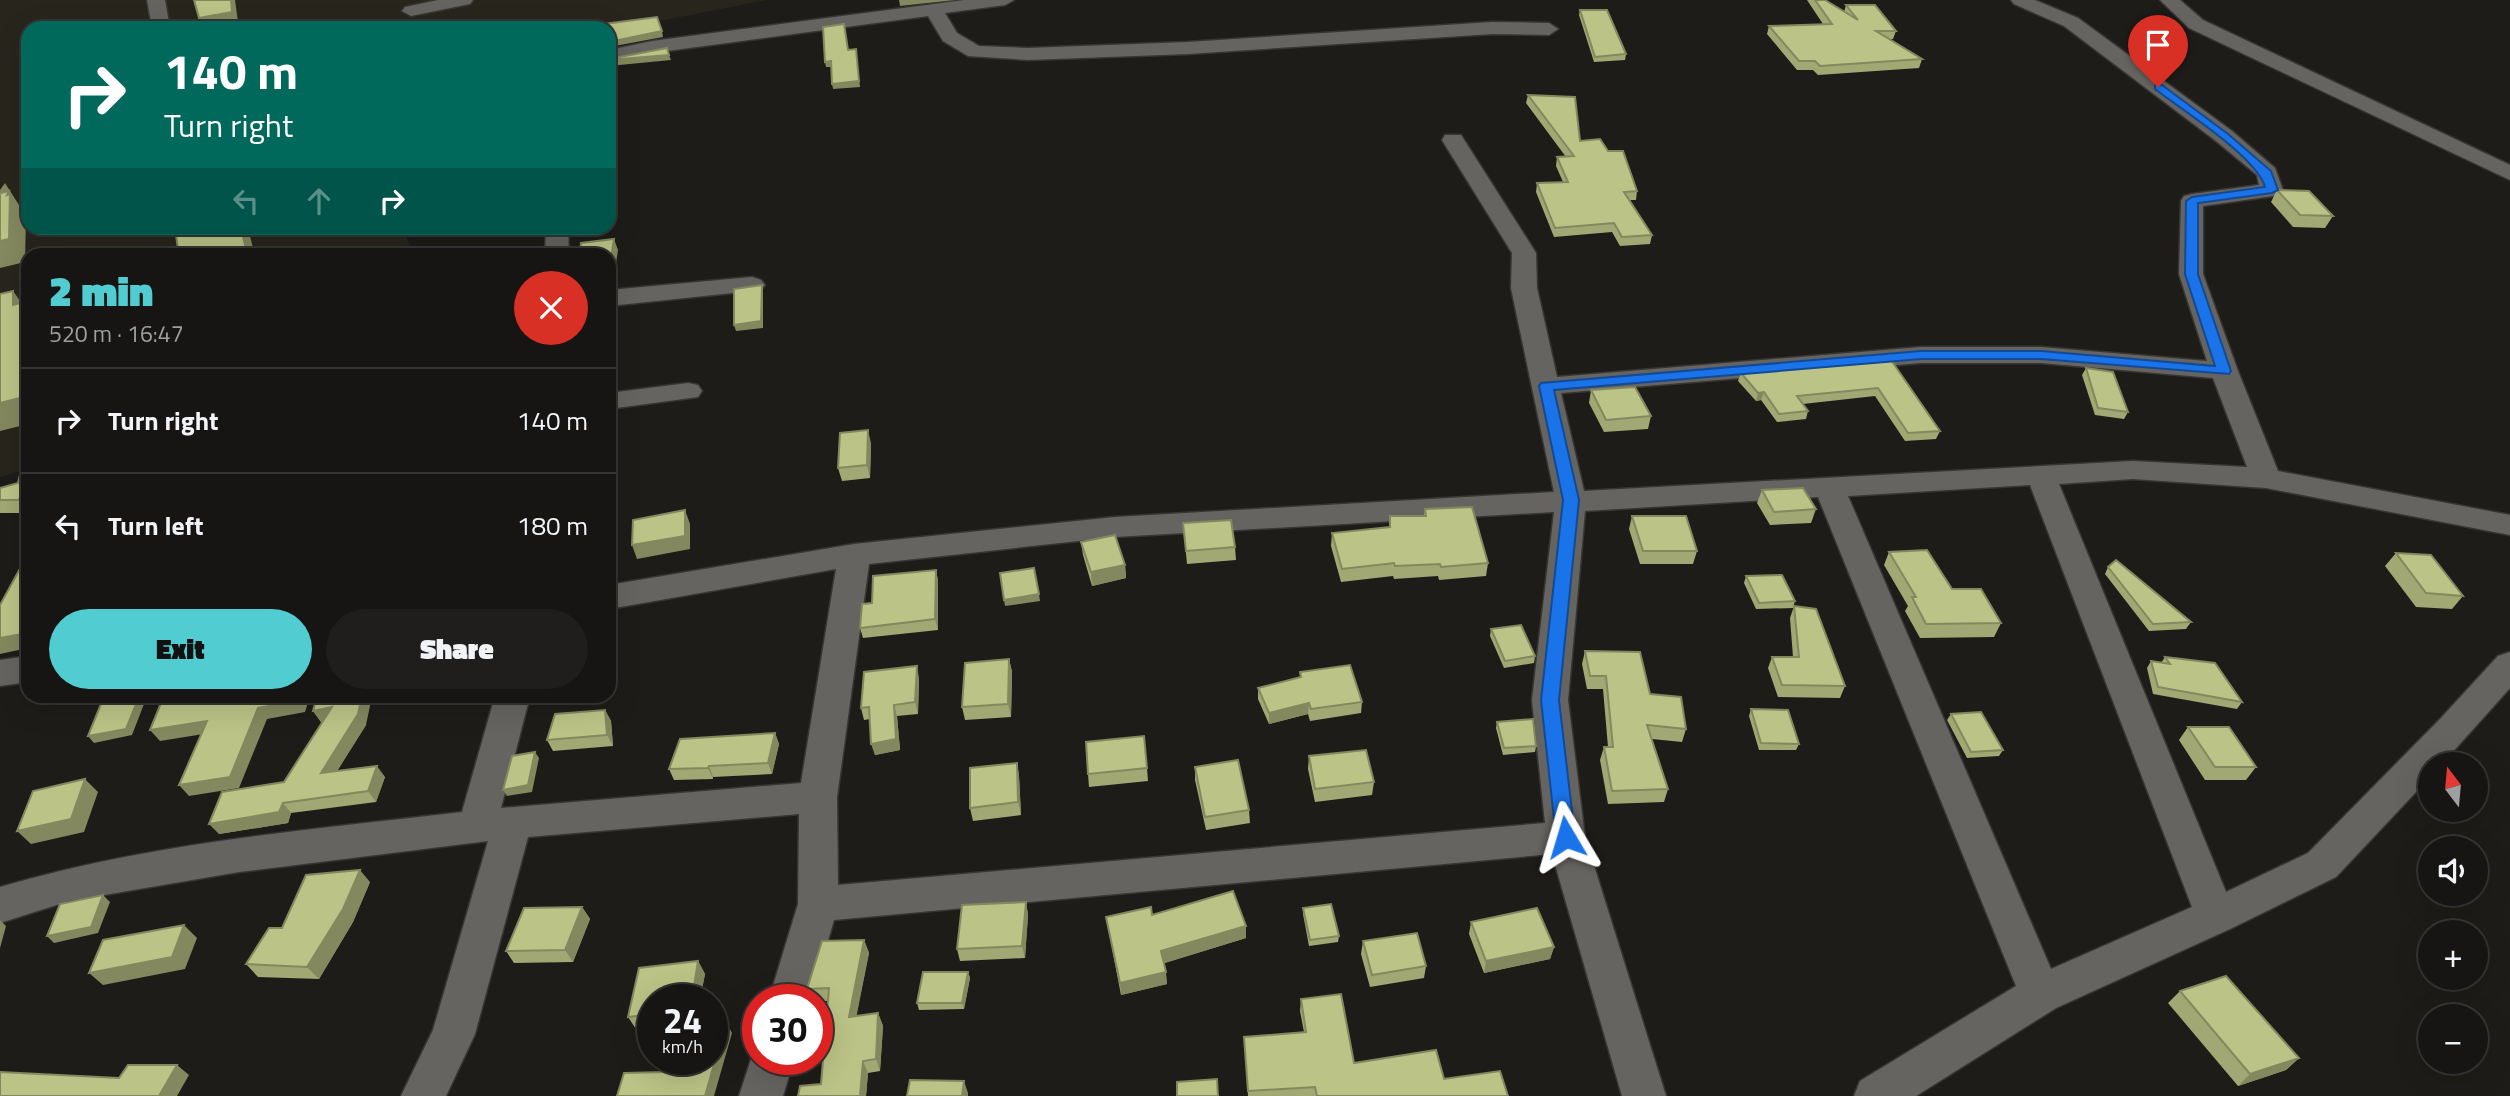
<!DOCTYPE html>
<html lang="en">
<head>
<meta charset="utf-8">
<style>
  body { margin:0; font-family:"Titillium Web",sans-serif; background:#1f1e1c; color:#f1f3f6; height:100vh; display:flex; flex-direction:column; font-size:26px; white-space:nowrap }
  * { box-sizing:border-box; margin:0 }
  p { font-size:23px; color:#9e9fa0 }
  .icon { flex:none; width:38px; height:38px; fill:none; stroke:currentColor; stroke-width:2; stroke-linecap:round; stroke-linejoin:round }
  .map { position:relative; flex:1; overflow:hidden }
  .panel { position:absolute; left:21px; top:248px; width:595px; height:455px; display:flex; flex-direction:column; background:#161513; border-radius:21px; box-shadow:0 7px 28px #0002,0 0 0 2px #353433 }
  .panel>* { flex:none }
  .banner { position:absolute; left:21px; top:21px; width:595px; height:214px; border-radius:21px; box-shadow:0 7px 28px #0002,0 0 0 2px #353433; background:#00695c; color:#fff; overflow:hidden }
  .needle { width:46px; rotate:344deg }
  .buttons { position:absolute; left:2418px; top:752px; display:grid; gap:14px }
  .buttons a { display:grid; place-items:center; width:70px; height:70px; border-radius:50%; background:#161513; box-shadow:0 7px 28px #0002,0 0 0 2px #353433; font-size:35px }
  .speed { position:absolute; left:637px; top:984px; display:flex; gap:14px; font-size:35px; font-weight:700; text-align:center }
  .speed>* { display:grid; place-content:center; width:91px; height:91px; border-radius:50%; background:#161513; box-shadow:0 7px 28px #0002,0 0 0 2px #353433; line-height:1 }
  .speed small { font-size:18px; font-weight:400 }
  .speed .limit { border:10px solid #d22; background:#fff; color:#111 }
  .pin { position:absolute; display:grid; place-items:center; width:60px; height:60px; color:#fff; margin:-72px -30px; border-radius:50% 50% 50% 0; rotate:-45deg; box-shadow:0 0 7px #0007 }
  .pin .icon { rotate:45deg }
  .me { position:absolute; width:77px; margin:-38px; rotate:353deg; stroke-linejoin:round; filter:drop-shadow(0 0 5px #0008) }
  .turn { display:flex; align-items:center; gap:24px; height:147px; padding:0 28px; font-size:32px }
  .turn .icon { width:91px; height:91px; stroke-width:2.5 }
  .turn b { display:block; font-size:49px; line-height:60px }
  .lanes { display:flex; align-items:center; height:66px; padding:0 28px; background:#0003; justify-content:center; gap:35px; direction:ltr }
  .lanes .off { opacity:.35 }
  .round { display:grid; place-items:center; flex:none; width:74px; height:74px; border-radius:37px; background:#1f1e1c }
  .headline { display:flex; align-items:center; justify-content:space-between; height:119px; padding:0 28px }
  h1 { font-size:42px; font-weight:800; line-height:52px; color:#51ccd1 }
  .primary-button { display:flex; gap:14px; margin-top:auto; padding:14px 28px }
  .primary-button a { flex:1; height:80px; border-radius:42px; background:#51ccd1; color:#111; font-size:28px; font-weight:800; line-height:80px; text-align:center }
  .primary-button a+a { background:#1f1e1c; color:#f1f3f6 }
  ul { padding:0; list-style:none }
  li { display:flex; align-items:center; gap:21px; height:105px; padding:0 28px; border-top:2px solid #353433 }
  li div { flex:1 }
  li b { display:block; font-size:26px }
  li em { font-style:normal }
  .map>svg:first-child { display:block }
  .built { fill:#27251c }
  .lines { fill:none; stroke-linecap:round; stroke-linejoin:round }
  .minor-casing { stroke:#373634; stroke-width:3 }
  .minor { fill:#656460; fill-rule:evenodd }
  .wall { fill:#a1a873 }
  .shaded-wall { fill:#83885e }
  .building { fill:#bbc386; stroke:#83885e; stroke-width:2 }
  .route { fill:#1a73e8; stroke:#114b97; stroke-width:2 }
</style>
</head>
<body>
<div class="map">
<svg width="2510" height="1096" viewBox="0 0 2510 1096">
  <rect width="100%" height="100%" fill="#1d1c19"/>
  <path class="built" d="M0,0H767L609,31V28H28V228H403L413,255L28,256V469L0,477Z"/>
  <g class="lines">
    <g class="minor-casing">
      <path id="minor" d="M147,0H165L170,28H152Z
        M438,0H473L470,4L411,16L402,11L405,7Z
        M964,0H1014L1005,5L945,13L957,33L979,46L1028,48L1188,42L1492,22L1549,23L1558,29L1549,35L1492,34L1188,54L1028,60L968,56L943,41L928,16L652,53L609,62V50L652,41Z
        M2011,0H2035L2078,18L2232,131L2275,168L2283,190L2280,195L2203,206V274L2238,371L2278,471L2510,515V535L2266,488L2133,479L2059,484L2226,892L2308,853L2441,718L2498,656L2510,652V688L2441,765H2431V776L2336,877L2230,929L2056,1008L1916,1096H1854L1860,1081L2016,986L1818,497L1585,511L1568,700L1585,837L1666,1096H1622L1552,854L834,920L811,999H769L798,904L799,814L528,837L475,1034L446,1096H401L433,1030L488,841L239,872L69,901L0,923V887C150,843 307,830 462,812L495,696H530L501,808L801,783L836,569L609,609V585L854,544L1115,517L1554,492L1511,288L1512,253L1442,140L1445,135H1461L1536,253L1537,288L1557,377L1921,347H2041L2207,361L2179,274L2181,201L2184,196L2192,194L2259,185L2257,175L2216,141L2064,26L2014,4ZM1921,363H2041L2213,378L2247,467L2133,461L1584,491L1561,393ZM2030,485L2192,907L2051,969L1848,496ZM1554,512L1532,700L1545,823L838,885L837,797L869,564L1115,537Z
        M2160,0H2180L2203,20L2510,165V180L2189,28Z
        M546,228H568L569,256H545Z
        M752,277L761,280L765,285L761,290L609,306V290Z
        M688,383L698,385L702,391L698,397L609,409V393Z
        M28,656V682L0,686V660Z
        M756,1044L758,1059H794L783,1096H739Z"/>
    </g>
    <use href="#minor" class="minor"/>
  </g>
  <path class="wall" d="M1807,0H1815L1844,12L1846,5L1896,31L1893,39H1889L1922,59L1919,68L1818,75L1813,70H1797L1767,34L1769,26L1823,24Z
    M1580,10L1626,54L1625,60L1594,62L1579,15Z
    M1528,95L1637,191L1636,200H1630L1652,235L1650,244L1620,246L1612,232L1554,237L1536,192L1537,183L1563,182L1556,166L1557,157H1566L1526,103Z
    M2277,190L2333,216L2325,228L2293,227L2271,202Z
    M1891,360L1940,431L1936,439L1905,441L1875,396L1803,404L1808,411L1806,419L1777,422L1761,400L1756,401L1738,381L1741,373Z
    M2086,368L2128,412L2124,419L2095,415L2082,375Z
    M1591,390L1651,416L1648,429L1604,432L1589,403Z
    M871,443L870,478L842,481L838,468Z
    M28,475V513H0V488L18,483Z
    M1762,490L1816,509L1811,523L1770,525L1757,503Z
    M1425,509L1488,563L1486,576L1439,580L1438,576L1394,579L1393,576L1341,582L1331,546L1332,533L1389,527L1390,516H1424Z
    M1632,516L1697,551L1693,564H1640L1629,529Z
    M1183,523L1235,547L1236,560L1187,564Z
    M1081,542L1125,565L1126,578L1092,586L1083,555Z
    M1889,552L1952,589L2001,623L1994,637L1920,638L1905,611L1908,606L1884,565Z
    M2396,553L2463,596L2452,609L2416,607L2385,566Z
    M2108,567L2191,622L2186,629L2149,631L2105,574Z
    M936,570L938,581V630L863,638L860,628L872,603Z
    M1746,576L1795,601L1793,608L1756,609L1744,583Z
    M1794,606L1845,686L1840,698L1778,697L1768,668L1772,657H1793L1790,618Z
    M1491,629L1535,656L1534,663L1504,668L1490,636Z
    M1585,651L1650,694L1686,729L1682,742L1652,739L1668,789L1664,802L1608,804L1600,760L1604,747H1608L1603,689H1587L1582,664Z
    M2165,657L2242,702L2237,709L2153,694L2147,668L2151,661L2161,663Z
    M1009,659L1012,672L1011,717L965,720L962,707Z
    M1300,672L1362,702L1361,713L1310,721L1308,714L1269,724L1258,699V688L1300,677Z
    M919,678L918,714L897,716L900,750L875,755L870,719L864,720L861,708Z
    M1751,709L1799,744L1796,750H1759L1749,716Z
    M605,710L611,721L613,746L553,751L547,740Z
    M313,711L366,725L337,771L385,777L376,802L291,813L288,823L219,834L284,782L323,722H321Z
    M1951,714L2003,750L1999,756L1967,758L1947,720Z
    M1497,722L1536,746L1535,752L1503,755L1496,728Z
    M2188,727L2256,767L2246,780H2205L2179,740Z
    M775,733L779,744L772,774L713,777V779L674,780L669,769Z
    M1309,756L1374,782L1372,795L1315,802L1308,769Z
    M1017,763L1019,776L1021,815L973,821L970,808Z
    M1195,767L1249,810L1250,823L1206,830L1195,780Z
    M1147,768L1148,781L1089,787L1088,774Z
    M370,882L353,922L319,979L258,977L246,964L282,928Z
    M1026,902L1028,915L1025,958L960,961L957,949Z
    M582,907L590,919L573,962L514,963L506,951Z
    M1303,908L1339,936L1338,942L1309,946L1303,914Z
    M1152,915L1246,926V938L1164,963L1167,984L1121,995L1106,917Z
    M1471,922L1554,947L1550,959L1484,973L1469,934Z
    M864,940L869,953L856,1016L878,1013L883,1026L880,1071L868,1073L866,1096H798L821,1084L828,1001H817V999H811L807,989Z
    M1363,941L1426,966L1424,978L1370,987L1361,954Z
    M698,961L705,974L700,999H653V1027L636,1029L628,1017Z
    M968,972L970,978L964,1009L919,1010L917,1003Z
    M2180,991L2299,1058L2286,1070L2238,1086L2168,1003Z
    M1301,999L1354,1063L1444,1079L1508,1096H1248L1244,1037L1304,1032L1300,1011Z"/>
  <path class="shaded-wall" d="M231,0H235L238,22L204,28L199,18Z
    M899,0H955L900,6Z
    M662,31L663,37L609,47V42Z
    M856,49L860,87L833,89L832,84Z
    M669,55L671,60L609,66V60Z
    M831,61L832,67H826L825,62Z
    M5,183L26,216L25,262L0,268V190Z
    M241,228H248L255,256H235Z
    M614,239L618,250L613,283L609,284V271Z
    M762,285L763,291V328L736,331L734,325Z
    M13,291L28,312L13,305Z
    M1764,392L1761,400L1756,401L1758,393Z
    M28,396V424L0,431V403Z
    M611,420L617,433L611,461H609V431Z
    M868,430L871,443L870,478L867,465Z
    M28,490V512L18,500Z
    M685,510L690,524V549L637,559L632,545Z
    M1125,565L1126,578L1092,586L1091,572Z
    M936,570L938,581V630L935,619Z
    M1039,594L1040,601L1005,606L1004,600Z
    M28,633V648L0,654V638Z
    M1009,659L1012,672L1011,717L1008,704Z
    M917,666L919,678L918,714L915,702Z
    M299,696H310L305,712L267,719L239,788L189,796L179,785L258,708Z
    M362,696H372L366,725L329,784L321,773Z
    M139,697L144,704L132,735L94,743L88,736Z
    M1309,703L1308,714L1269,724V713Z
    M894,705L897,716L900,750L875,755L871,744Z
    M332,707L340,718L321,722L313,711Z
    M605,710L611,721L613,746L607,735Z
    M207,721L216,732L160,741L150,730Z
    M775,733L779,744L772,774L768,763Z
    M535,752L539,758L532,792L507,796L503,790Z
    M1017,763L1019,776L1021,815L1018,802Z
    M377,766L385,777L376,802L368,791Z
    M709,766L713,777V779L708,768Z
    M85,779L98,792L84,832L31,844L17,831Z
    M283,803L291,813L288,823L219,834L209,824Z
    M360,870L370,882L353,922L319,979L307,967Z
    M103,895L110,902L98,933L54,943L47,936Z
    M1026,902L1028,915L1025,958L1022,946Z
    M582,907L590,919L573,962L565,950Z
    M0,920L6,926L0,948Z
    M184,925L197,938L185,969L103,985L89,973Z
    M1246,926V938L1162,964L1161,951Z
    M864,940L869,953L854,1029L849,1017Z
    M1554,947L1550,959L1484,973L1486,961Z
    M698,961L705,974L700,999H692Z
    M968,972L970,978L964,1009L962,1003Z
    M1166,972L1167,984L1121,995L1120,983Z
    M878,1013L883,1026L880,1071L876,1059Z
    M726,1022L732,1033L714,1096H705Z
    M2299,1058L2286,1070L2238,1086L2250,1074Z
    M863,1061L868,1073L866,1096H860Z
    M177,1065L189,1075L177,1096H159Z
    M964,1081L968,1093V1096H962Z"/>
  <path class="building" d="M194,0H231L232,12L199,18Z
    M1815,0H1825L1858,20L1846,5H1875L1896,31H1876L1922,59L1820,66L1815,61H1799L1769,26L1832,24Z
    M1580,10H1607L1626,54L1595,57Z
    M657,17L662,31L609,42V28H589V26Z
    M844,24L848,50L856,49L859,81L832,84L831,61L825,62L823,27Z
    M667,48L669,55L609,60V59Z
    M1528,95L1575,97L1580,141L1600,139L1608,151H1623L1637,191L1624,192L1652,235L1622,237L1614,223L1555,228L1537,183L1568,182L1557,157L1574,156Z
    M2277,190L2309,191L2333,216L2300,215Z
    M9,191L7,195L10,194L9,239L0,241V193Z
    M175,228H241L246,249L235,256H179Z
    M614,239L609,271V256H579L581,243Z
    M762,285L761,321L734,325V289Z
    M13,291V305L28,301V396L0,403V294Z
    M1891,360L1940,431L1908,433L1878,388L1797,396L1808,411L1779,414L1764,392L1758,393L1741,373Z
    M2086,368L2113,372L2128,412L2098,408Z
    M1635,387L1651,416L1606,420L1591,390Z
    M868,430L867,465L838,468L840,433Z
    M20,475H28V490L18,500H0V488L18,483Z
    M1803,488L1816,509L1774,512L1762,490Z
    M1472,507L1488,563L1441,567L1440,564L1395,566L1394,563L1342,569L1332,533L1390,527V516H1426L1425,509Z
    M685,510V536L632,545L633,520Z
    M1632,516H1686L1697,551H1643Z
    M1231,520L1235,547L1186,551L1183,523Z
    M1115,535L1125,565L1091,572L1081,542Z
    M1927,550L1952,589H1981L2001,623L1926,624L1912,597H1916L1889,552Z
    M2396,553L2431,555L2463,596L2426,593Z
    M28,554V633L0,638V605Z
    M2116,560L2191,622L2153,624L2108,567Z
    M1034,568L1039,594L1004,600L1000,573Z
    M936,570L935,619L860,628L862,604L872,603L873,576Z
    M1782,575L1795,601L1759,603L1746,576Z
    M1794,606L1816,609L1845,686L1782,685L1772,657H1799Z
    M1521,625L1535,656L1505,661L1491,629Z
    M1585,651L1640,652L1650,694L1681,697L1686,729L1647,725L1668,789L1612,791L1604,747H1613L1606,676H1590Z
    M2165,657L2215,663L2242,702L2158,687L2151,661L2170,664Z
    M1009,659L1008,704L962,707L965,663Z
    M1350,665L1362,702L1311,709L1309,703L1269,713L1258,688L1301,677L1300,672Z
    M917,666L915,702L894,705L896,739L871,744L869,707L861,708L864,672Z
    M199,696H299L297,701L258,708L230,777L179,785L207,721L150,730L161,703Z
    M317,696H362L358,714L321,773L377,766L368,791L283,803L279,812L209,824L222,792L284,782L332,707L313,711Z
    M139,697L126,729L88,736L101,704Z
    M1751,709L1788,710L1799,744L1761,743Z
    M605,710L607,735L547,740L555,714Z
    M1981,712L2003,750L1971,752L1951,714Z
    M1533,719L1536,746L1504,748L1497,722Z
    M2188,727H2229L2256,767H2215Z
    M775,733L768,763L709,766L708,768L669,769L680,739Z
    M1144,736L1147,768L1088,774L1086,742Z
    M1366,750L1374,782L1315,789L1309,756Z
    M535,752L528,785L503,790L512,756Z
    M1238,760L1249,810L1205,817L1195,767Z
    M1017,763L1018,802L970,808V768Z
    M85,779L71,819L17,831L33,791Z
    M360,870L343,909L307,967L246,964L269,928H282L306,875Z
    M1233,891L1246,926L1161,951L1166,972L1120,983L1106,917L1151,907L1152,915Z
    M103,895L91,927L47,936L60,904Z
    M1026,902L1022,946L957,949L962,905Z
    M1331,904L1339,936L1310,940L1303,908Z
    M582,907L565,950L506,951L524,908Z
    M1537,908L1554,947L1486,961L1471,922Z
    M184,925L172,957L89,973L103,940Z
    M1417,933L1426,966L1372,975L1363,941Z
    M864,940L849,1017L878,1013L876,1059L863,1061L860,1096H798L800,1086L821,1084L829,988L807,989L822,941Z
    M698,961L692,999H653V1014L628,1017L639,968Z
    M923,972H968L962,1003H917Z
    M2226,976L2299,1058L2250,1074L2180,991Z
    M1341,994L1354,1063L1436,1050L1444,1079L1500,1071L1508,1096H1317L1315,1087L1248,1091L1244,1037L1306,1032L1301,999Z
    M726,1022L705,1096H617L624,1073L665,1072L668,1059H712V1023Z
    M128,1065H177L159,1096H0V1072L119,1078Z
    M1217,1079L1218,1096H1177V1082Z
    M910,1080L964,1081L962,1096H907Z"/>
  <path class="route" d="M2155,85H2162L2228,134L2271,171L2278,190L2272,193L2198,203V274L2231,371L2229,374L2041,359H1921L1554,390L1579,500L1559,700L1575,837L1573,843L1566,845L1559,843L1556,837L1541,700L1563,500L1539,386L1541,383L1921,351H2041L2215,366L2185,274L2186,201L2192,197L2265,187C2257,157 2182,110 2155,89Z"/>
</svg>
<div class="buttons">
<a><svg class="needle" viewBox="-14 -14 28 28"><path d="M0-13l5 13h-10z" fill="#e53935"/><path d="M0 13l5-13h-10z" fill="#9e9fa0"/></svg></a>
<a><svg class="icon" aria-label="sound" viewBox="0 0 24 24"><path d="M4 9h4l5-4v14l-5-4H4zM17 9q2 3 0 6"/></svg></a>
<a>+</a>
<a>−</a>
</div>
<div class="speed"><div>24<small>km/h</small></div><div class="limit">30</div></div>
<div class="pin" style="left:2158px;top:87px;background:#d93025"><svg class="icon" aria-label="arrive" viewBox="0 0 24 24"><path d="M6 21V4h12l-3 4 3 4H6"/></svg></div>
<svg class="me" style="left:1566px;top:837px" viewBox="-20 -20 40 40"><path d="M0-17L14 15 0 8-14 15z" fill="#1a73e8" stroke="#fff" stroke-width="4"/></svg>
<div class="banner">
<div class="turn"><svg class="icon" aria-label="right" viewBox="0 0 24 24"><path d="M7 20v-9h11M14 6l5 5-5 5"/></svg><div><b>140 m</b>Turn right</div></div>
<div class="lanes"><svg class="icon off" aria-label="left" viewBox="0 0 24 24"><path d="M17 20v-9H6M10 6l-5 5 5 5"/></svg><svg class="icon off" aria-label="ahead" viewBox="0 0 24 24"><path d="M12 20V5M6 11l6-6 6 6"/></svg><svg class="icon" aria-label="right" viewBox="0 0 24 24"><path d="M7 20v-9h11M14 6l5 5-5 5"/></svg></div>
</div>
<section class="panel">
<div class="headline"><div><h1>2 min</h1><p>520 m · 16:47</p></div><a class="round" style="background:#d93025;color:#fff"><svg class="icon" aria-label="close" viewBox="0 0 24 24"><path d="M6 6l12 12M18 6L6 18"/></svg></a></div>
<ul>
<li><svg class="icon" aria-label="right" viewBox="0 0 24 24"><path d="M7 20v-9h11M14 6l5 5-5 5"/></svg><div><b>Turn right</b></div><em>140 m</em></li>
<li><svg class="icon" aria-label="left" viewBox="0 0 24 24"><path d="M17 20v-9H6M10 6l-5 5 5 5"/></svg><div><b>Turn left</b></div><em>180 m</em></li>
</ul>
<div class="primary-button"><a>Exit</a><a>Share</a></div>
</section>
</div>
</body>
</html>
